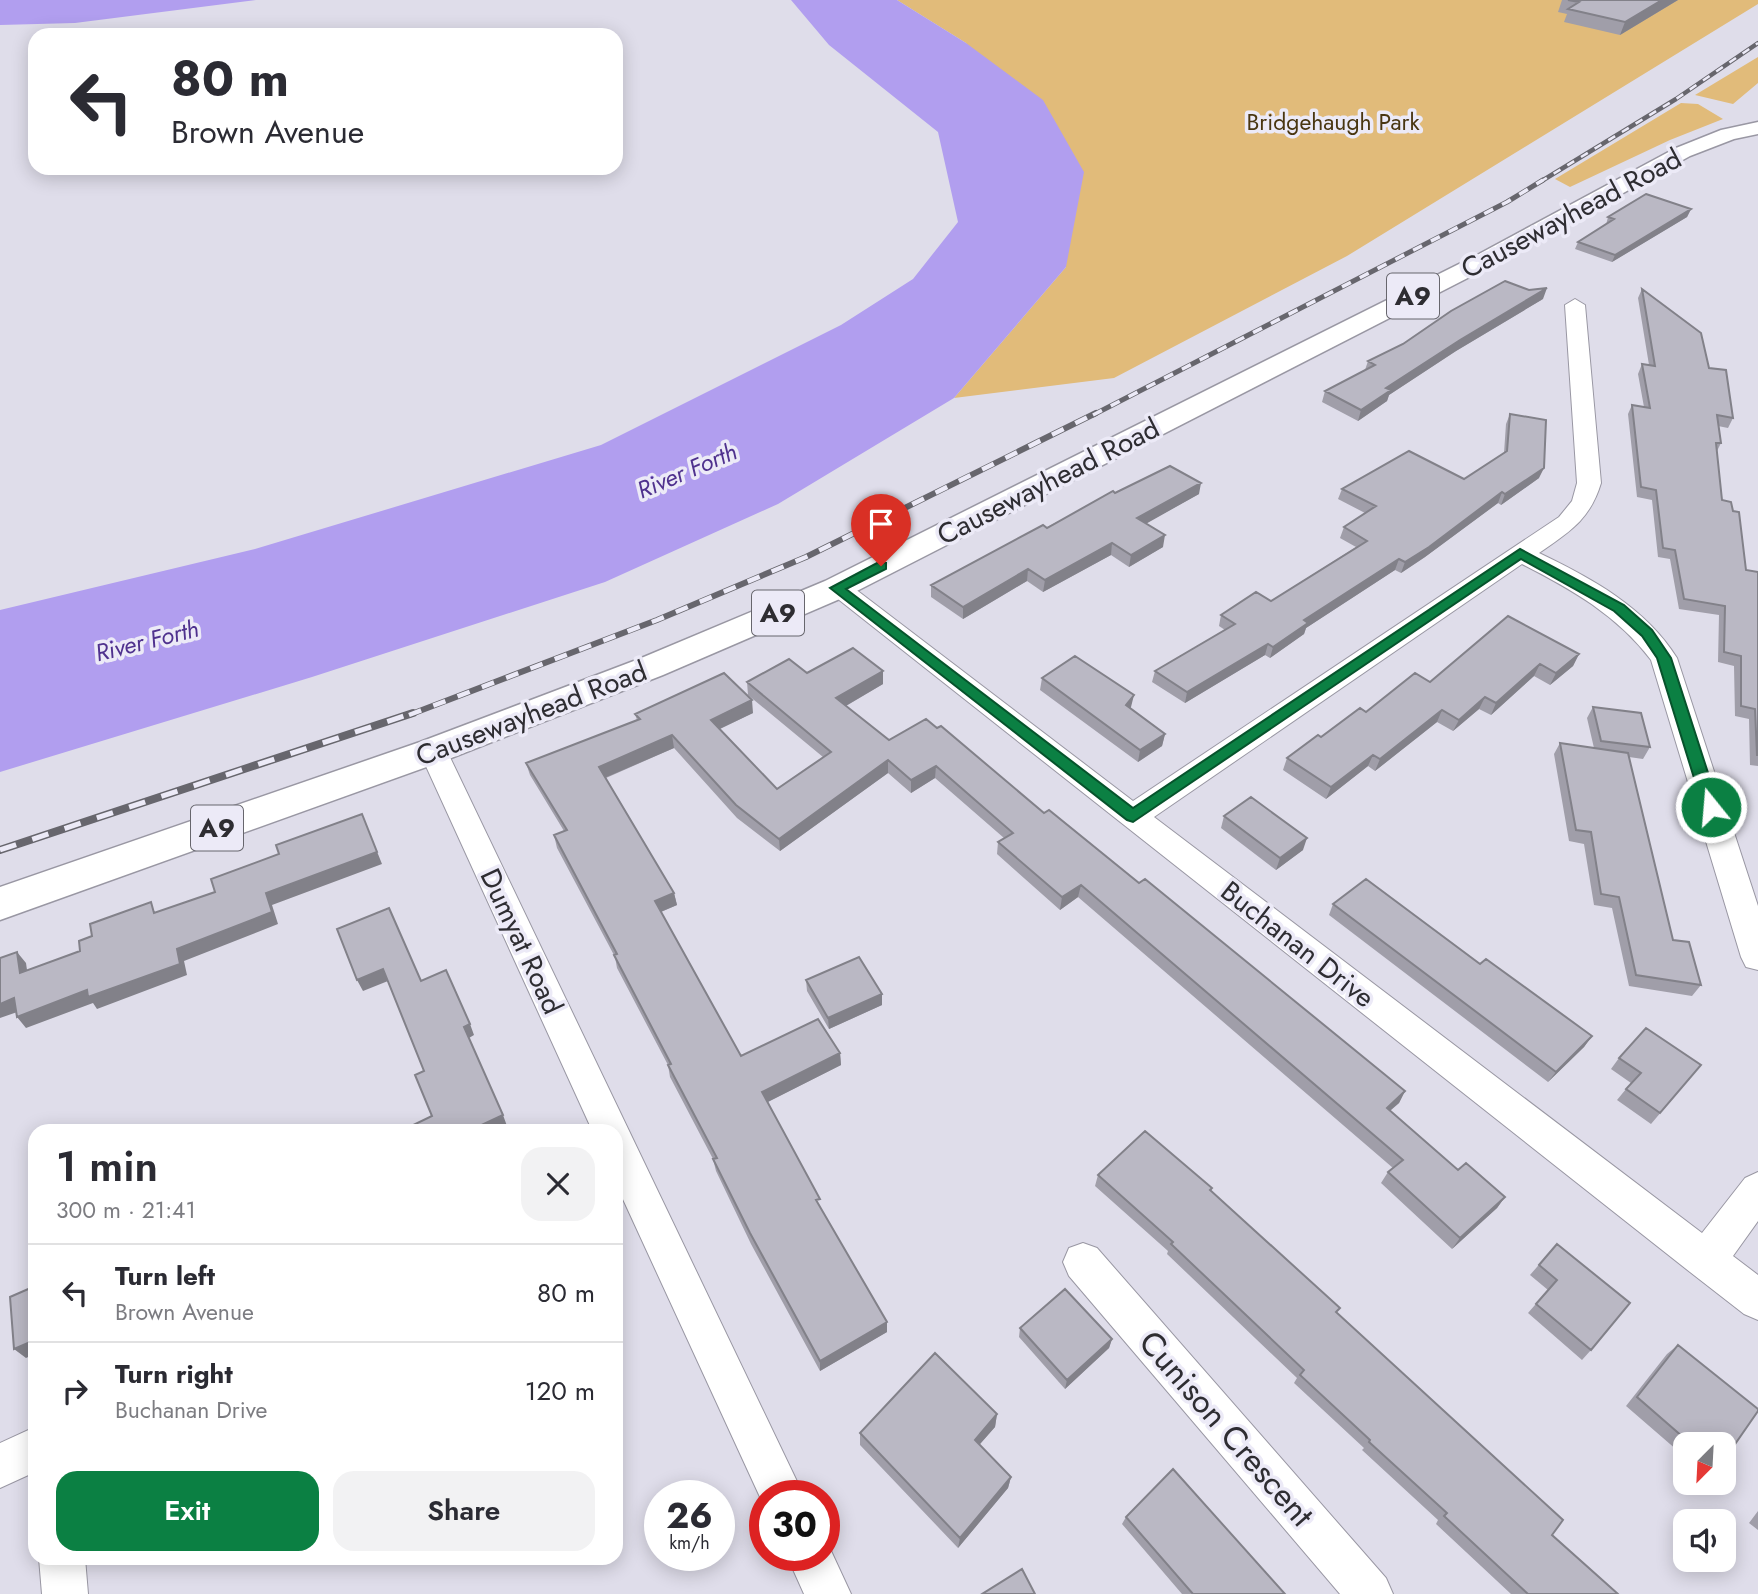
<!DOCTYPE html>
<html lang="en">
<head>
<meta charset="utf-8">
<style>
  body { margin:0; font-family:Jost,sans-serif; background:#f2f2f3; color:#2b2b33; height:100vh; display:flex; flex-direction:column; font-size:26px; white-space:nowrap }
  * { box-sizing:border-box; margin:0 }
  p { font-size:23px; color:#7c7c81 }
  .icon { flex:none; width:38px; height:38px; fill:none; stroke:currentColor; stroke-width:2; stroke-linecap:round; stroke-linejoin:round }
  .map { position:relative; flex:1; overflow:hidden }
  .side { position:absolute; left:28px; top:1124px; width:595px; height:441px; display:flex; flex-direction:column; background:#fff; border-radius:21px; box-shadow:0 4px 18px #0003 }
  .side>* { flex:none }
  .top-card { position:absolute; left:28px; top:28px; width:595px; height:147px; border-radius:21px; box-shadow:0 4px 18px #0003; background:#fff; color:#2b2b33; overflow:hidden }
  .needle { width:46px; rotate:204deg }
  .controls { position:absolute; left:1673px; top:1432px; display:grid; gap:14px }
  .controls a { display:grid; place-items:center; width:63px; height:63px; border-radius:14px; background:#fff; box-shadow:0 4px 18px #0003; font-size:35px }
  .speed { position:absolute; left:644px; top:1480px; display:flex; gap:14px; font-size:35px; font-weight:700; text-align:center }
  .speed>* { display:grid; place-content:center; width:91px; height:91px; border-radius:50%; background:#fff; box-shadow:0 4px 18px #0003; line-height:1 }
  .speed small { font-size:18px; font-weight:400 }
  .speed .limit { border:10px solid #d22; background:#fff; color:#111 }
  .pin { position:absolute; display:grid; place-items:center; width:60px; height:60px; color:#fff; margin:-72px -30px; border-radius:50% 50% 50% 0; rotate:-45deg; box-shadow:0 0 7px #0007 }
  .pin .icon { rotate:45deg }
  .me { position:absolute; width:77px; margin:-38px; rotate:343deg; stroke-linejoin:round; filter:drop-shadow(0 0 5px #0008) }
  .turn { display:flex; align-items:center; gap:24px; height:147px; padding:0 28px; font-size:32px }
  .turn .icon { width:91px; height:91px; stroke-width:2.5 }
  .turn b { display:block; font-size:49px; line-height:60px }
  .round { display:grid; place-items:center; flex:none; width:74px; height:74px; border-radius:21px; background:#f2f2f3 }
  .head { display:flex; align-items:center; justify-content:space-between; height:119px; padding:0 28px }
  h1 { font-size:42px; font-weight:600; line-height:52px }
  .button { display:flex; gap:14px; margin-top:auto; padding:14px 28px }
  .button a { flex:1; height:80px; border-radius:21px; background:#0b8043; color:#fff; font-size:28px; font-weight:600; line-height:80px; text-align:center }
  .button a+a { background:#f2f2f3; color:#2b2b33 }
  ul { padding:0; list-style:none }
  li { display:flex; align-items:center; gap:21px; height:98px; padding:0 28px; border-top:2px solid #e1e1e2 }
  li div { flex:1 }
  li b { display:block; font-size:26px }
  li em { font-style:normal }
  .map>svg:first-child { display:block }
  .green { fill:#e1bb7a }
  .water { fill:#b19eef }
  .lines { fill:none; stroke-linecap:round; stroke-linejoin:round }
  .street-casing { stroke:#9997a3; stroke-width:2 }
  .primary-casing { stroke:#9997a3; stroke-width:3 }
  .street { fill:#fff; fill-rule:evenodd }
  .primary { fill:#fff; fill-rule:evenodd }
  .rail-far3-casing { stroke:#67666d; stroke-width:4.5 }
  .rail-far2-casing { stroke:#67666d; stroke-width:5 }
  .rail-far1-casing { stroke:#67666d; stroke-width:6 }
  .rail-casing { stroke:#67666d; stroke-width:8 }
  .rail-far3 { stroke:#eceaf7; stroke-width:2.5; stroke-dasharray:8; stroke-linecap:butt }
  .rail-far2 { stroke:#eceaf7; stroke-width:3.5; stroke-dasharray:10; stroke-linecap:butt }
  .rail-far1 { stroke:#eceaf7; stroke-width:4.5; stroke-dasharray:13; stroke-linecap:butt }
  .rail { stroke:#eceaf7; stroke-width:5; stroke-dasharray:17; stroke-linecap:butt }
  .wall { fill:#a09ea9 }
  .shaded-wall { fill:#828189 }
  .building { fill:#bab8c4; stroke:#828189; stroke-width:2 }
  .route { fill:#0b8043; stroke:#07532c; stroke-width:2 }
  .labels { text-anchor:middle; stroke-width:7; stroke-linejoin:round; paint-order:stroke }
  .far-park-label { font-size:23px; fill:#493611; stroke:#eceaf7 }
  .far-water-label { font-size:24px; font-style:italic; fill:#4f318e; stroke:#eceaf7 }
  .shield { fill:#eceaf7; stroke:#67666d; stroke-width:2 }
  .shield-label { font-size:26px; font-weight:bold; fill:#2e2d32 }
  .street-label { font-size:28px; fill:#2e2d32; stroke:#eceaf7 }
  .near-street-label { font-size:33px; fill:#2e2d32; stroke:#eceaf7 }
</style>
</head>
<body>
<div class="map">
<svg width="1758" height="1594" viewBox="0 0 1758 1594">
  <rect width="100%" height="100%" fill="#dfddea"/>
  <path class="green" d="M897,0H1758V4L1347,256L1114,378L954,398L1066,267L966,43Z
    M1758,57V83L1733,104L1695,95Z
    M1681,103L1698,104L1723,119L1670,140L1570,187L1555,179Z"/>
  <path class="water" d="M0,0H256L75,23L0,25Z
    M791,0H897L966,43L1043,100L1084,172L1066,267L954,398L778,504L605,582L312,677L0,772V610L255,549L601,445L841,325L913,279L958,222L938,132L829,45Z"/>
  <g class="lines">
    <g class="street-casing">
      <path id="street" d="M1575,299L1585,305L1601,483C1590,520 1569,532 1539,553C1591,578 1645,607 1677,658L1758,906V970L1746,967L1741,957L1651,660C1617,615 1571,589 1522,564L1154,817L1702,1233L1745,1178L1758,1172V1221L1733,1256L1758,1275V1320L1744,1314L1690,1272L824,588L828,582L837,580L846,582L1133,801L1559,517L1572,501L1577,483L1565,305Z
        M433,741L443,744L447,751L804,1496H765V1508L616,1184V1130H592L419,751L423,744Z
        M1083,1243L1097,1248L1386,1578L1393,1594H1340L1069,1276L1063,1262L1069,1248Z
        M35,1427V1472L0,1488V1443Z
        M824,1539L826,1540L851,1594H804L787,1556H824Z
        M39,1558H85L88,1594H42Z"/>
    </g>
    <g class="primary-casing">
      <path id="primary" d="M1758,122V134L1734,139L1690,156L1495,264L849,595L663,675L446,760L0,920V887L420,742L639,659L825,581L1479,254L1676,148L1721,130Z"/>
    </g>
    <use href="#street" class="street"/>
    <use href="#primary" class="primary"/>
    <g class="rail-far3-casing">
      <path id="rail-far3" d="M1540,182L1676,99L1758,43"/>
    </g>
    <g class="rail-far2-casing">
      <path id="rail-far2" d="M1093,415L1507,202L1543,180"/>
    </g>
    <g class="rail-far1-casing">
      <path id="rail-far1" d="M409,715L657,620L806,557L1096,413"/>
    </g>
    <g class="rail-casing">
      <path id="rail" d="M0,850L413,713"/>
    </g>
    <use href="#rail-far3" class="rail-far3"/>
    <use href="#rail-far2" class="rail-far2"/>
    <use href="#rail-far1" class="rail-far1"/>
    <use href="#rail" class="rail"/>
  </g>
  <path class="wall" d="M1562,0H1678L1620,35L1564,22L1567,14L1558,12Z
    M1691,209L1687,217L1612,262L1575,249L1578,242L1606,225L1608,217Z
    M1642,289L1709,368L1733,418L1728,428L1718,426L1721,443L1717,451L1722,500L1746,570L1758,572V766L1750,765L1749,719L1735,716L1734,666L1718,662L1719,615L1679,609L1670,559L1658,557L1652,500L1637,497L1628,414L1632,405L1644,407L1638,374L1642,364L1649,365L1638,298Z
    M1543,299L1456,351L1389,395L1387,401L1358,421L1322,402L1325,391L1365,370L1368,361Z
    M1510,414L1539,478L1501,505L1498,503L1425,557L1401,573L1395,570L1306,628L1304,634L1270,658L1265,655L1185,703L1152,682L1155,671L1225,630L1219,626L1221,615L1271,601L1356,547L1340,538L1344,527L1365,513L1338,499L1342,489L1464,479L1504,453L1506,424Z
    M1115,493L1199,494L1146,523L1163,547L1129,567L1111,555L1043,592L1027,581L963,619L931,597V585Z
    M1579,654L1573,666L1550,685L1534,676L1491,715L1479,709L1453,731L1437,722L1375,771L1368,766L1326,799L1283,770L1287,758L1321,737L1366,712L1430,682Z
    M807,673L883,684L846,706L889,740L1044,813L1139,883L1405,1091L1399,1103L1390,1111L1458,1170L1505,1197L1497,1208L1452,1249L1381,1183L1388,1172L1393,1168L1078,897L1060,910L997,854L998,842L1004,838L935,778L911,793L888,773L780,851L737,818L674,748L606,778L674,893L677,905L661,912L741,1056L840,1053L841,1065L767,1102L820,1207L887,1322V1332L820,1371L751,1244L716,1171L713,1159L670,1077L668,1065L617,968L615,957L557,848L554,835L564,831L530,775L526,763L637,720L635,714L753,713L720,729L777,789L823,757L748,695L747,682Z
    M1042,678L1131,707L1130,708L1165,734L1162,746L1138,762L1040,690Z
    M1593,707L1650,747L1643,759L1629,757L1673,940L1701,985L1692,996L1629,986L1612,908L1594,905L1584,844L1569,841L1554,754L1560,743L1594,748L1587,718Z
    M1224,816L1303,850L1276,870L1221,828Z
    M1333,904L1480,964L1592,1036L1584,1047L1548,1082L1329,915Z
    M806,980L882,994V1005L829,1029L807,991Z
    M1619,1058L1701,1065L1651,1124L1617,1100L1631,1083L1611,1069Z
    M1098,1175L1212,1188L1211,1191L1337,1313L1552,1535L1618,1594H1511L1436,1524L1438,1520L1362,1450L1364,1448L1294,1383L1297,1378L1167,1254L1168,1251L1095,1186Z
    M1557,1244L1591,1350L1582,1360L1528,1313L1548,1290L1530,1275Z
    M1020,1328L1112,1339L1109,1348L1065,1389L1019,1337Z
    M1678,1345L1724,1444H1685V1457L1626,1406L1667,1354Z
    M997,1414L995,1427L979,1445L1011,1477L1008,1488L958,1548L860,1445V1433Z
    M1758,1511V1530L1749,1523Z
    M1126,1517L1285,1594H1182L1122,1524Z"/>
  <path class="shaded-wall" d="M1662,0H1678L1620,35L1625,22Z
    M1691,209L1687,217L1612,262L1615,255Z
    M1547,288L1543,299L1456,351L1389,395L1387,401L1358,421L1361,410L1386,388L1460,340Z
    M1544,468L1539,478L1501,505L1505,494Z
    M1201,483L1199,494L1135,530L1137,518Z
    M1502,492L1498,503L1425,557L1401,573L1405,562Z
    M1165,535L1163,547L1129,567L1131,555Z
    M1112,543L1111,555L1043,592L1045,580Z
    M1399,559L1395,570L1306,628L1304,634L1270,658L1273,647L1304,620Z
    M1028,569L1027,581L963,619V607Z
    M1268,644L1265,655L1185,703L1187,692Z
    M1579,654L1573,666L1550,685L1556,673Z
    M1540,664L1534,676L1491,715L1496,703Z
    M883,671V684L837,711L836,698Z
    M1134,695L1131,707L1124,717L1126,705Z
    M1485,697L1479,709L1453,731L1459,720Z
    M752,700L753,713L713,732L711,720Z
    M1442,710L1437,722L1375,771L1380,759Z
    M1165,734L1162,746L1138,762L1140,750Z
    M672,735L674,748L602,779L599,767Z
    M1373,755L1368,766L1326,799L1331,787Z
    M888,760V773L780,851L779,839Z
    M936,766L935,778L911,793V780Z
    M362,814L382,864L272,905L278,924L184,961L187,975L97,1009L93,1003L26,1028L17,1017L87,990L177,949L266,893Z
    M1307,838L1303,850L1276,870L1280,858Z
    M1081,885L1078,897L1060,910L1062,897Z
    M674,893L677,905L658,913L655,901Z
    M17,952L26,963L29,984L20,973Z
    M383,969L388,981L363,991L357,980Z
    M882,994V1005L829,1029L828,1018Z
    M14,998L23,1010L0,1018V1004Z
    M470,1024L474,1035L469,1038L464,1027Z
    M1592,1036L1584,1047L1548,1082L1556,1072Z
    M840,1053L841,1065L764,1104L762,1092Z
    M1405,1091L1399,1103L1380,1119L1387,1108Z
    M503,1115L507,1126L498,1130H471Z
    M1505,1197L1497,1208L1452,1249L1460,1238Z
    M887,1322V1332L820,1371V1361Z
    M1112,1339L1109,1348L1065,1389L1067,1380Z
    M35,1340V1354L26,1358L14,1349Z
    M997,1414L995,1427L973,1452L975,1440Z
    M1011,1477L1008,1488L958,1548L960,1538Z
    M173,1558H187L179,1562Z"/>
  <path class="building" d="M1568,0H1662L1625,22L1568,9L1579,2Z
    M1646,194L1691,209L1615,255L1578,242L1614,219L1608,217Z
    M1505,281L1529,290L1547,288L1460,340L1386,388L1391,390L1361,410L1325,391L1375,365L1368,361L1403,344L1451,311Z
    M1642,289L1701,333L1709,368L1726,370L1733,418L1717,415L1721,443H1716L1722,500L1731,502L1733,511L1739,512L1746,570L1758,572V755H1757L1755,709L1741,706V656L1724,652L1725,606L1684,599L1675,550L1663,548L1656,490L1641,487L1632,405L1650,408L1642,364L1655,366Z
    M1510,414L1546,420L1544,468L1505,494L1502,492L1429,547L1405,562L1399,559L1304,620L1308,623L1273,647L1268,644L1187,692L1155,671L1235,624L1221,615L1256,592L1271,601L1367,541L1344,527L1376,506L1342,489L1409,451L1464,479L1507,451Z
    M1170,466L1201,483L1137,518L1165,535L1131,555L1112,543L1045,580L1028,569L963,607L931,585L1043,525L1047,528L1113,491L1115,493Z
    M1508,616L1579,654L1556,673L1540,664L1496,703L1485,697L1459,720L1442,710L1380,759L1373,755L1331,787L1287,758L1318,735L1321,737L1360,708L1366,712L1415,673L1430,682Z
    M853,648L883,671L836,698L889,740L926,719L937,728L941,726L1044,813L1049,810L1139,883L1145,879L1405,1091L1387,1108L1458,1170L1466,1163L1505,1197L1460,1238L1388,1172L1403,1160L1081,885L1062,897L998,842L1013,833L936,766L911,780L888,760L779,839L736,805L672,735L599,767L674,893L655,901L741,1056L818,1019L840,1053L762,1092L820,1199L816,1200L887,1322L820,1361L750,1233L713,1159L717,1158L668,1065L671,1064L614,955L617,954L554,835L567,830L526,763L640,719L635,714L724,673L752,700L711,720L777,789L831,752L747,682L789,659L807,673Z
    M1075,656L1134,695L1126,705L1165,734L1140,750L1042,678Z
    M1593,707L1641,713L1650,747L1601,741Z
    M1560,743L1628,753L1673,940L1689,942L1701,985L1636,975L1619,897L1601,894L1591,832L1576,830Z
    M1251,797L1307,838L1280,858L1224,816Z
    M362,814L377,852L266,893L272,912L177,949L180,964L88,997L87,990L17,1017L14,998L0,1004V958L17,952L20,973L80,951L79,941L92,936L90,924L151,902L154,913L215,892L211,879L279,854L276,845Z
    M1366,879L1480,964L1486,959L1592,1036L1556,1072L1333,904Z
    M389,908L421,981L446,970L470,1024L464,1027L503,1115L471,1130H410L409,1127L432,1116L415,1075L424,1071L383,969L357,980L337,929Z
    M859,957L882,994L828,1018L806,980Z
    M1646,1028L1701,1065L1660,1113L1626,1089L1641,1073L1619,1058Z
    M1145,1131L1212,1188L1210,1190L1340,1308L1336,1312L1563,1520L1552,1535L1618,1594H1528L1444,1516L1447,1513L1369,1442L1370,1440L1300,1375L1304,1370L1171,1244L1173,1242L1098,1175Z
    M1557,1244L1630,1303L1591,1350L1536,1304L1557,1280L1539,1265Z
    M35,1286V1340L14,1349L10,1297Z
    M1065,1289L1112,1339L1067,1380L1020,1328Z
    M1678,1345L1758,1409V1411L1724,1460V1444H1691L1637,1397Z
    M935,1353L997,1414L975,1440L1011,1477L960,1538L860,1433Z
    M1173,1469L1285,1594H1193L1126,1517Z
    M1022,1569L1035,1594H982Z"/>
  <path class="route" d="M1520,549L1624,605L1652,630L1671,658L1719,807L1717,812H1705L1703,807L1657,658L1642,636L1614,611L1521,559L1133,822L1127,820L830,588L877,563H886V569L846,589L1133,808Z"/>
  <g class="labels">
    <g class="far-park-label">
      <text x="1333" y="130">Bridgehaugh Park</text>
    </g>
    <g class="far-water-label">
      <text transform="translate(687 471) rotate(-23)" y="8">River Forth</text>
      <text transform="translate(147 641) rotate(-14)" y="8">River Forth</text>
    </g>
    <g class="shield">
      <rect x="1387" y="273.5" width="52" height="45" rx="5"/>
      <rect x="752" y="590.5" width="52" height="45" rx="5"/>
      <rect x="191" y="805.5" width="52" height="45" rx="5"/>
    </g>
    <g class="shield-label">
      <text x="1413" y="305">A9</text>
      <text x="778" y="622">A9</text>
      <text x="217" y="837">A9</text>
    </g>
    <g class="street-label">
      <text transform="translate(1571 213) rotate(-28)" y="10">Causewayhead Road</text>
      <text transform="translate(1048 481) rotate(-27)" y="10">Causewayhead Road</text>
      <text transform="translate(531 713) rotate(-21)" y="10">Causewayhead Road</text>
      <text transform="translate(522 941) rotate(65)" y="10">Dumyat Road</text>
      <text transform="translate(1298 944) rotate(38)" y="10">Buchanan Drive</text>
    </g>
    <g class="near-street-label">
      <text transform="translate(1227 1428) rotate(49)" y="12">Cunison Crescent</text>
    </g>
  </g>
</svg>
<div class="controls">
<a><svg class="needle" viewBox="-14 -14 28 28"><path d="M0-13l5 13h-10z" fill="#e53935"/><path d="M0 13l5-13h-10z" fill="#7c7c81"/></svg></a>
<a><svg class="icon" aria-label="sound" viewBox="0 0 24 24"><path d="M4 9h4l5-4v14l-5-4H4zM17 9q2 3 0 6"/></svg></a>
</div>
<div class="speed"><div>26<small>km/h</small></div><div class="limit">30</div></div>
<div class="pin" style="left:881px;top:566px;background:#d93025"><svg class="icon" aria-label="arrive" viewBox="0 0 24 24"><path d="M6 21V4h12l-3 4 3 4H6"/></svg></div>
<svg class="me" style="left:1711px;top:807px" viewBox="-20 -20 40 40"><circle r="17" fill="#0b8043" stroke="#fff" stroke-width="3"/><path d="M0-11L8 9 0 5-8 9z" fill="#fff"/></svg>
<div class="top-card">
<div class="turn"><svg class="icon" aria-label="left" viewBox="0 0 24 24"><path d="M17 20v-9H6M10 6l-5 5 5 5"/></svg><div><b>80 m</b>Brown Avenue</div></div>
</div>
<section class="side">
<div class="head"><div><h1>1 min</h1><p>300 m · 21:41</p></div><a class="round"><svg class="icon" aria-label="close" viewBox="0 0 24 24"><path d="M6 6l12 12M18 6L6 18"/></svg></a></div>
<ul>
<li><svg class="icon" aria-label="left" viewBox="0 0 24 24"><path d="M17 20v-9H6M10 6l-5 5 5 5"/></svg><div><b>Turn left</b><p>Brown Avenue</p></div><em>80 m</em></li>
<li><svg class="icon" aria-label="right" viewBox="0 0 24 24"><path d="M7 20v-9h11M14 6l5 5-5 5"/></svg><div><b>Turn right</b><p>Buchanan Drive</p></div><em>120 m</em></li>
</ul>
<div class="button"><a>Exit</a><a>Share</a></div>
</section>
</div>
</body>
</html>
